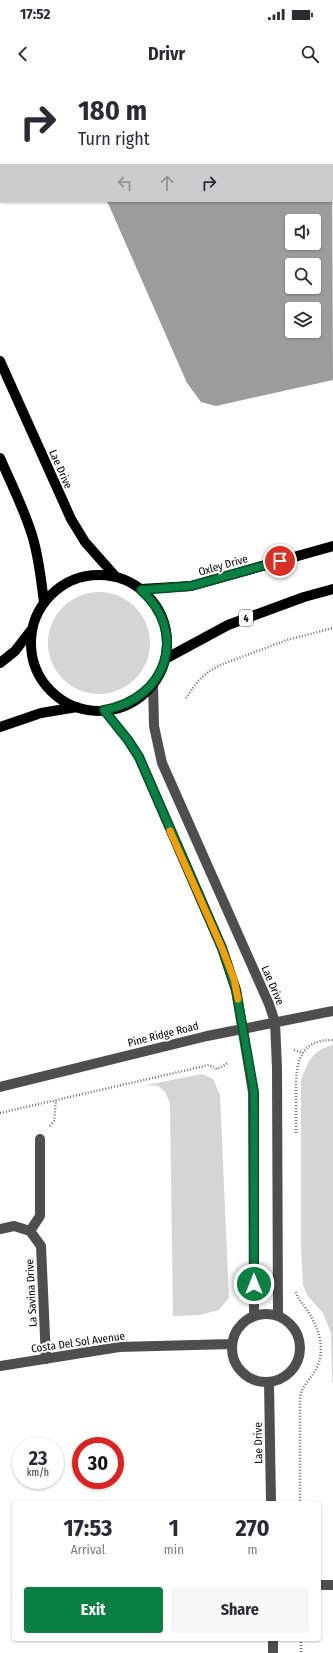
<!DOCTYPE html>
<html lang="en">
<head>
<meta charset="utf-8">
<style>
  body { margin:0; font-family:"Fira Sans Condensed",sans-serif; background:#f7f7f7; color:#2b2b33; height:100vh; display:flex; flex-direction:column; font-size:15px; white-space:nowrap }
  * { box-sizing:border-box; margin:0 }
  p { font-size:13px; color:#7c7c81 }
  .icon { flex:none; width:22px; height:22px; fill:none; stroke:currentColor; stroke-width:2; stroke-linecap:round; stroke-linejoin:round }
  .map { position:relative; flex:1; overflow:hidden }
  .drawer { position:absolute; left:12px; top:1421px; width:309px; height:140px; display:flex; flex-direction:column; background:#fff; border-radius:4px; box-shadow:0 1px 3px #0004 }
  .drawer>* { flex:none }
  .guide { position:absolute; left:0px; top:0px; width:333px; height:122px; box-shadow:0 1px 3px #0004; background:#fff; color:#2b2b33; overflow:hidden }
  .tools { position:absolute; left:285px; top:134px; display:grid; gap:8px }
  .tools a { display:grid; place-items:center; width:36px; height:36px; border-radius:4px; background:#fff; box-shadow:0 1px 3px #0004; font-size:20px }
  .speed { position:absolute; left:12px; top:1357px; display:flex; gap:8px; font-size:20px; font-weight:700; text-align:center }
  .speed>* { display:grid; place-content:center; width:52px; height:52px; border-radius:50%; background:#fff; box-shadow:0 1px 3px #0004; line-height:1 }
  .speed small { font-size:10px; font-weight:400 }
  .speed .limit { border:6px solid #d22; background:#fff; color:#111 }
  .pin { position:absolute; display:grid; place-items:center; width:34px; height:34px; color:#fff; margin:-17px; border:2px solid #fff; border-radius:50%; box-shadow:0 1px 4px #0007 }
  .me { position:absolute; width:44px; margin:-22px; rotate:0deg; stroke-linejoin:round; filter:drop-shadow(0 0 3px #0008) }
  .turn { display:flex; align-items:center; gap:14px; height:84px; padding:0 12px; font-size:18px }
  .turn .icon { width:52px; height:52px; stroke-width:2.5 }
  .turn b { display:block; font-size:28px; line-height:34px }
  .lanes { display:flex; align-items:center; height:38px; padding:0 12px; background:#0003; justify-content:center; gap:20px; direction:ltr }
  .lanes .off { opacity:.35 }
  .eta { display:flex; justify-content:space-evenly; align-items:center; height:68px; text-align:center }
  .eta b { font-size:24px; font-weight:700; line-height:28px }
  .cta { display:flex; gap:8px; margin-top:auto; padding:8px 12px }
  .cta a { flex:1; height:46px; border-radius:4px; background:#0b8043; color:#fff; font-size:16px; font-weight:700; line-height:46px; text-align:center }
  .cta a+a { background:#f7f7f7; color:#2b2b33 }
  .status { display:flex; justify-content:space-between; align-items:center; height:28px; padding:0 20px; background:#fff; direction:ltr }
  .status svg { height:11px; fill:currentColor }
  header { display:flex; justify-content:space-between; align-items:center; height:52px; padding:0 12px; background:#fff; font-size:18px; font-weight:700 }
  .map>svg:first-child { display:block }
  .green { fill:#d5d5d5 }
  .water { fill:#9c9c9c; fill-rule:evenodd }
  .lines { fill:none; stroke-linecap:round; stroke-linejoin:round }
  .path { stroke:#707070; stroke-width:2.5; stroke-dasharray:1 2; stroke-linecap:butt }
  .minor { stroke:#4e4e4e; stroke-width:10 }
  .major { stroke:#000; stroke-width:10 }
  .route-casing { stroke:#07532c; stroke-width:10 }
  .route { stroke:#0b8043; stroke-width:7 }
  .slow { stroke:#f59e0b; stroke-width:7 }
  .labels { text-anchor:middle; stroke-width:4; stroke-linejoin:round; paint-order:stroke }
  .shield { fill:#fff; stroke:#4c4c4c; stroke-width:1 }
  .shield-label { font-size:10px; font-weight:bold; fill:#000 }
  .street-label { font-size:11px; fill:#000; stroke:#fff }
</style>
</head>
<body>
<div class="status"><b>17:52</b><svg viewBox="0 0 49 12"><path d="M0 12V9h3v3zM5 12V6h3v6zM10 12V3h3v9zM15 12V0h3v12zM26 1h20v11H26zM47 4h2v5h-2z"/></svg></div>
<header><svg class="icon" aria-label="back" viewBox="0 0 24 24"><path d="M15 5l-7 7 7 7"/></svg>Drivr<svg class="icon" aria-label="search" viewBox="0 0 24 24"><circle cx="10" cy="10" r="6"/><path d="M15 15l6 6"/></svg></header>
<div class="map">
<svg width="333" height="1573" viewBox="0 0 333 1573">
  <rect width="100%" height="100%" fill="#fff"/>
  <path class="green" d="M48 563a51 51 0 1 1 102 0a51 51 0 1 1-102 0Z
    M333,965V1302H332L331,1253L323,1233L307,1215L303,1205L301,1169V1000C308,982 312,970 333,965Z
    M202,994L213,999L220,1015L229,1218L219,1230L200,1235L173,1236L170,1023L165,1012L158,1006L146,1005Z"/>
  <path class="water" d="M54,0H220V1H54Z
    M332,87L333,300L216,326L201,322L187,303L107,121H332ZM292,141H314V163H292ZM292,185H314V207H292ZM292,229H314V251H292Z"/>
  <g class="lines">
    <path class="path" d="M186,618L198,601L208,592L220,585L287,560L333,548
      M294,970L303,973
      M0,1033L209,985L217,989L228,983
      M50,1046L54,1041L56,1020
      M296,1053C296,1039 296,1026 296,1012C296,984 298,960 333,960
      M296,1212C298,1219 303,1224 307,1230C318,1247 325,1265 318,1285C313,1297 302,1305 300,1317V1423
      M301,1559V1573"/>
    <path class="minor" d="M153,603L154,646L162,683L269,924L275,942L277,988L278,1236
      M104,630L128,660L139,677L222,868L236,910L253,1012L254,1235
      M0,1007L207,956L333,931
      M0,1149L14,1146L30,1151L41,1166L46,1279
      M30,1151L40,1136V1059
      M232 1268a34 34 0 1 1 68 0a34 34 0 1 1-68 0Z
      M0,1286L119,1267L232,1264
      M269,1302L271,1423
      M319,1505H333
      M273,1559V1573"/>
    <path class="major" d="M0,281L71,439L85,462L116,497
      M0,378C11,403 24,429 32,455C39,477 41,500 44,522
      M31 563a68 68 0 1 1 136 0a68 68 0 1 1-136 0Z
      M141,509L191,506L333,466
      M165,579L228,545L304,517L333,509
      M0,583L15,571L32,549
      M0,647L41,633L77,627"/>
  </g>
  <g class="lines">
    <g class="route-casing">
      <path id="route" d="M254,1204V1012L236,910L222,868L139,677L128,660L104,630C167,619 189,553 141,510L191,506L280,481"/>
    </g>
    <use href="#route" class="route"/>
    <path class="slow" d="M170,751L222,868L234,899L238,919"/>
  </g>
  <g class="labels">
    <rect class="shield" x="239" y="530" width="14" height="16" rx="3"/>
    <g class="shield-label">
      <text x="246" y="542">4</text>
    </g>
    <g class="street-label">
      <text transform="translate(61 389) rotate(66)" y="4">Lae Drive</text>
      <text transform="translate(223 485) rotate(-16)" y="4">Oxley Drive</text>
      <text transform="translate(273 905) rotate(67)" y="4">Lae Drive</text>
      <text transform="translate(163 954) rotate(-14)" y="4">Pine Ridge Road</text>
      <text transform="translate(31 1213) rotate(-93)" y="4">La Savina Drive</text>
      <text transform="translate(78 1262) rotate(-8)" y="4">Costa Del Sol Avenue</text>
      <text transform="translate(258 1363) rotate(-91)" y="4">Lae Drive</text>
    </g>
  </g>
</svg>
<div class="tools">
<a><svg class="icon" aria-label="sound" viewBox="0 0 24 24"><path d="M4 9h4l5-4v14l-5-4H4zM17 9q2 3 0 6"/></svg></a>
<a><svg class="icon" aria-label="search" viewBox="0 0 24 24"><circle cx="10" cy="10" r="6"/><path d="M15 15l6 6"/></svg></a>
<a><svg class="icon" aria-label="layers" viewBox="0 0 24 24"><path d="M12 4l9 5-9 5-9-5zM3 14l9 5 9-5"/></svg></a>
</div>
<div class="speed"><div>23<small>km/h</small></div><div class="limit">30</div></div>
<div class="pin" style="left:280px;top:481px;background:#d93025"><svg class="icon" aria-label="arrive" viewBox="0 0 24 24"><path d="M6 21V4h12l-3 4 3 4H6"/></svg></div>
<svg class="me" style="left:254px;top:1204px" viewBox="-20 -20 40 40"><circle r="17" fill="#0b8043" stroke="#fff" stroke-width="3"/><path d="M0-11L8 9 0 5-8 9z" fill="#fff"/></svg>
<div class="guide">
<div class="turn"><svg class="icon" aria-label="right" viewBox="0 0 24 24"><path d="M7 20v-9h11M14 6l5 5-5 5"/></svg><div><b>180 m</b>Turn right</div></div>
<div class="lanes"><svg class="icon off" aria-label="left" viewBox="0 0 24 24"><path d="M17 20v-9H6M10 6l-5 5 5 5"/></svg><svg class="icon off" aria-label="ahead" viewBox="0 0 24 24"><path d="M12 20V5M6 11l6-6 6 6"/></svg><svg class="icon" aria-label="right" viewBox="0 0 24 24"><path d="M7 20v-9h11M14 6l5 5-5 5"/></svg></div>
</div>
<section class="drawer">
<div class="eta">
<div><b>17:53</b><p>Arrival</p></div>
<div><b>1</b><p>min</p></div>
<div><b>270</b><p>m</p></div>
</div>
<div class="cta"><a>Exit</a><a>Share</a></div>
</section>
</div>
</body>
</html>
